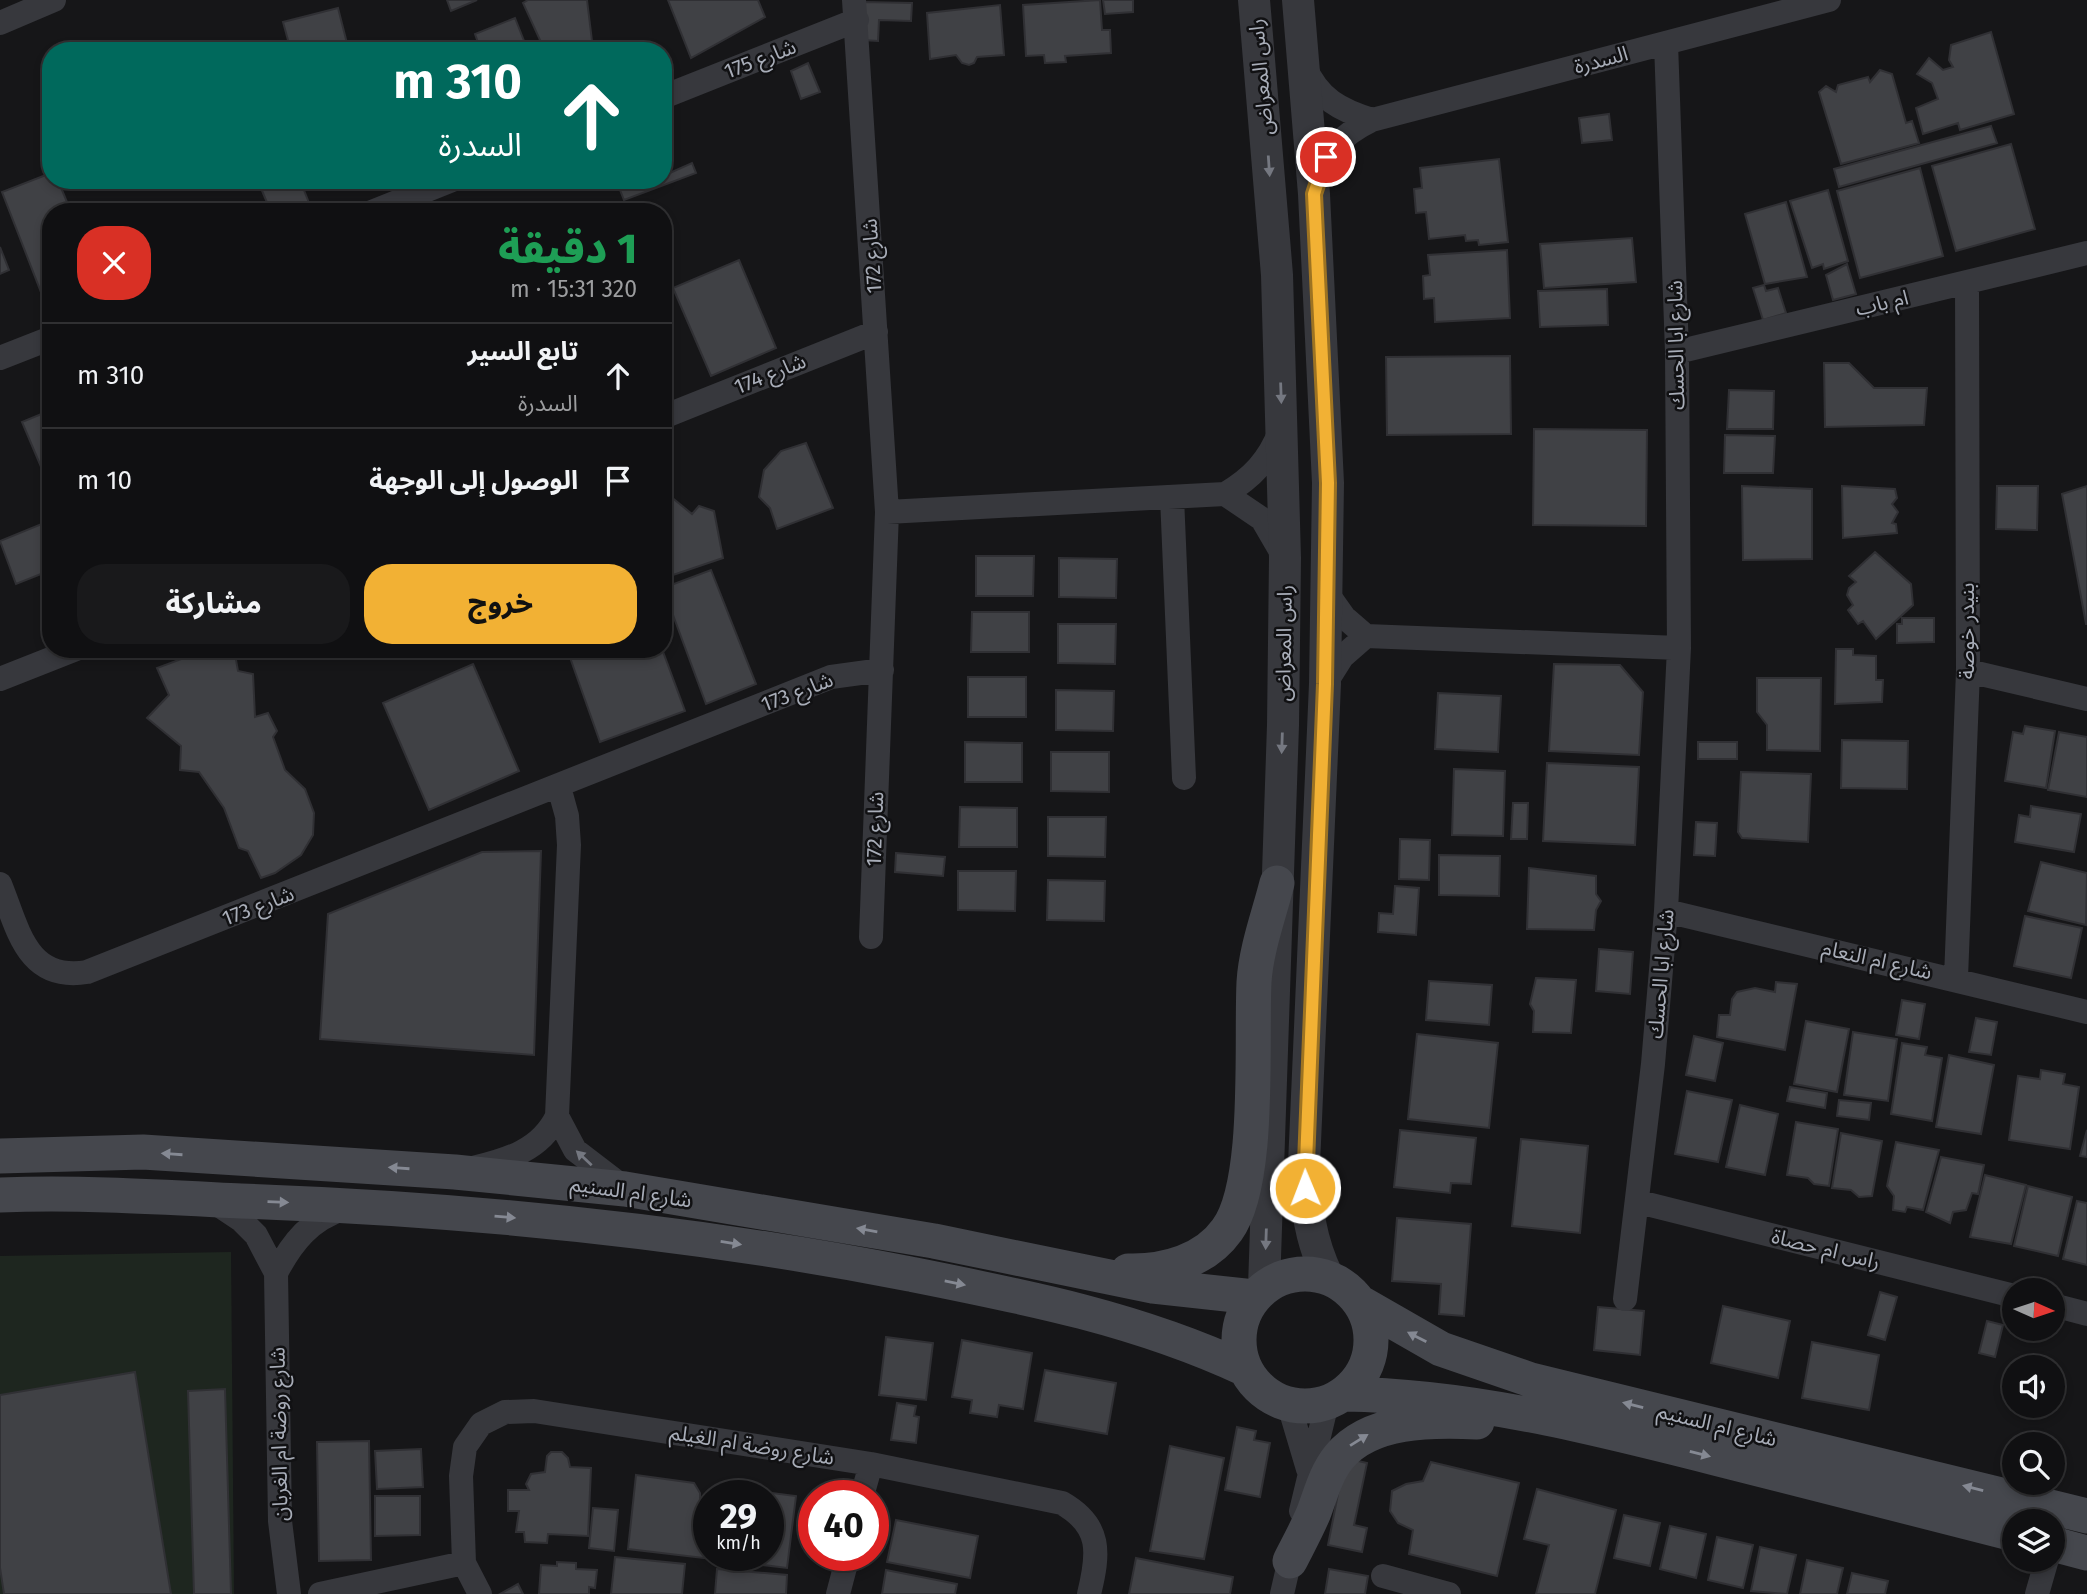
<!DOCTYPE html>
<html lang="ar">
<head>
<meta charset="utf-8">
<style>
  body { margin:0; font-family:"Fira Sans","Noto Sans Arabic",sans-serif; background:#19191b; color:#f1f3f6; direction:rtl; height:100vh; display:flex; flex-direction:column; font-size:26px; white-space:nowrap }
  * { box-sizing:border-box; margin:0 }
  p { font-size:23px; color:#9c9d9f }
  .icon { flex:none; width:38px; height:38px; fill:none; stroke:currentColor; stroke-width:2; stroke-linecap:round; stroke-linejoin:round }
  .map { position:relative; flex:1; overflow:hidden; direction:ltr }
  .panel { position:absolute; left:42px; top:203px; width:630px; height:455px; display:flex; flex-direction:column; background:#101012; border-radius:28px; box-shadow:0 4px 10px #0003,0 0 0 2px #303032; direction:rtl }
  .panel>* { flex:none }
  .banner { position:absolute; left:42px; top:42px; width:630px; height:147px; border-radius:28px; box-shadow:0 4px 10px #0003,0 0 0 2px #303032; direction:rtl; background:#00695c; color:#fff; overflow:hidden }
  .needle { width:46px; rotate:93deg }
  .buttons { position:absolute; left:2002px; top:1278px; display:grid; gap:14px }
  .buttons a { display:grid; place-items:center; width:63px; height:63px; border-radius:50%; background:#101012; box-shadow:0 4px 10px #0003,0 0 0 2px #303032; font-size:35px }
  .speed { position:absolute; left:693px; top:1480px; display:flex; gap:14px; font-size:35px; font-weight:700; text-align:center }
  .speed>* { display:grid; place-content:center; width:91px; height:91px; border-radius:50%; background:#101012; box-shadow:0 4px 10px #0003,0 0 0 2px #303032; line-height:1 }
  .speed small { font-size:18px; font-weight:400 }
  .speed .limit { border:10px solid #d22; background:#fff; color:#111 }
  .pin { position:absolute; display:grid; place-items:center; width:60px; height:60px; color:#fff; margin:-30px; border:4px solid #fff; border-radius:50%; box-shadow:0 2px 7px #0007 }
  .me { position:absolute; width:77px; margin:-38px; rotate:359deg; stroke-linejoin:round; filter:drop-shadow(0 0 5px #0008) }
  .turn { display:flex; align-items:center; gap:24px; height:147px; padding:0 35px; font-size:32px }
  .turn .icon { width:91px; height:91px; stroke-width:2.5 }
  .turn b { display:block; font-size:49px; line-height:60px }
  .round { display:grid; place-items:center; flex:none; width:74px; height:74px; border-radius:28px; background:#19191b }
  .overview { display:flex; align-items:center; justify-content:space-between; height:119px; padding:0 35px }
  h1 { font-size:42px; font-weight:800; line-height:52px; color:#1e9e55 }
  .button { display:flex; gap:14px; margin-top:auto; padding:14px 35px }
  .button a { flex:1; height:80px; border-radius:28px; background:#f2b134; color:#111; font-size:28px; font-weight:800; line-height:80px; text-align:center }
  .button a+a { background:#19191b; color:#f1f3f6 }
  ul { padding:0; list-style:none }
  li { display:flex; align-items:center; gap:21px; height:105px; padding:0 35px; border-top:2px solid #303032 }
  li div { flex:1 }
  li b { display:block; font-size:26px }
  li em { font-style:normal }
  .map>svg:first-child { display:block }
  .green { fill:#1e261f }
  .building { fill:#404145; stroke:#303034; stroke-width:2 }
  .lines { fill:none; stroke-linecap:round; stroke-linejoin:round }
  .minor { stroke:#37383d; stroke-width:24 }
  .tertiary { stroke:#37383d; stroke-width:32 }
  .secondary { stroke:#45474d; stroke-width:35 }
  .oneway { fill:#757881 }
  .oneway2 { fill:#858993 }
  .route-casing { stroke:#9d7322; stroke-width:18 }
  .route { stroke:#f2b134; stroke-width:12 }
  .labels { text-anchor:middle; stroke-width:5; stroke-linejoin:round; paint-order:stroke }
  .street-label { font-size:21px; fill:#a8adb8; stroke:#111113 }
</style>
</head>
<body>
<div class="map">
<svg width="2087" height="1594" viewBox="0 0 2087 1594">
  <rect width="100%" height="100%" fill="#161618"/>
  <path class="green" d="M231,1252L234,1594H0V1256Z"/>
  <path class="building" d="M447,0H477L451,11Z
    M528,0H587L592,41L577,51H545L523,3Z
    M668,0H758L765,17L691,58Z
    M1100,0L1102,30H1110L1111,53L1065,56L1066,62L1045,63L1044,55L1026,56L1023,5Z
    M1103,0H1133V12L1105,14Z
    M863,2L912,3L911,21L879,20L878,41L862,40Z
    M1000,5L1004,55L977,57L974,63L969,65L962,63L956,55L930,59L927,13Z
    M338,8L349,51H291L283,22Z
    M515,18L528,51H481L475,34Z
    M1991,32L2014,114L1960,130L1958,123L1923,134L1916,108L1938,99L1932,83L1917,74L1929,58L1943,70L1953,67L1949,60L1951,45Z
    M808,63L820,92L801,99L791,71Z
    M1880,70L1892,74L1906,123L1912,121L1919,143L1841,164L1819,92L1826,86L1836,92L1838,85L1868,77L1870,82Z
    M1609,114L1612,140L1582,143L1579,118Z
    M1991,126L1997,143L1839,187L1834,169Z
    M2011,144L2035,229L1956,251L1932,166Z
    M1499,159L1508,242L1479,245L1478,240L1466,241L1465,235L1429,239L1426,212L1416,213L1414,189L1422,188L1420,168Z
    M692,163L696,173L624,200L616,180H663V176Z
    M1920,168L1943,256L1860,278L1837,191Z
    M51,173V180H58L71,212H51V304L46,305L2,192Z
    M273,180H300L309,203L289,212H271L260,186Z
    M1828,190L1848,261L1824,269L1823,264L1812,268L1790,201Z
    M1786,202L1807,277L1765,284L1745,214Z
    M1632,238L1636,282L1544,288L1540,244Z
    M0,247L9,270L0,274Z
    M1507,250L1510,318L1435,322L1434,298L1424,299L1423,276L1430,275L1428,255Z
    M739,260L776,348L711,376L673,288Z
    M1847,264L1856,294L1833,300L1826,275Z
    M1764,285L1766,291L1778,288L1786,313L1763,320L1753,288Z
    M1607,289L1608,325L1540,327L1538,291Z
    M1510,356L1511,434L1387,435L1386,357Z
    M1824,363H1849L1874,388H1927L1924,425L1825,427Z
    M1729,390L1774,391L1773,429H1727Z
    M51,410V488H50L22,422Z
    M1534,429L1647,430L1646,526L1533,525Z
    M1725,435L1775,436L1773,473H1724Z
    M806,443L833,508L777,529L770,508L759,497L764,470L781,451Z
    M1742,486L1812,489V559L1743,560Z
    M1842,486L1895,489L1897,498L1892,504L1898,512L1892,523L1896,524L1897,533L1843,538Z
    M1997,486H2038L2037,530L1996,529Z
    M2087,486V624H2086L2062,494Z
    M670,496L692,514L699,506L714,511L723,558L673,575L663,553V499Z
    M44,523L51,539V570L16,584L0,541Z
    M1875,552L1911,584L1913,605L1876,639L1863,621L1858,624L1848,610L1853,605L1847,595L1849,588L1856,582L1849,576Z
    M976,556H1034L1033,596H976Z
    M1059,558L1117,559L1116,598L1059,597Z
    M711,570L756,684L706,704L663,588Z
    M972,612H1029V652H971Z
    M1902,618H1934V642L1897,643V624H1902Z
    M1058,624H1116L1115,664L1058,663Z
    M208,649H234L238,671L253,674L255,717L268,713L277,731L273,737L285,770L305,789L314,813L313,835L301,855L275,873L261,878L248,851L239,848L224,808L199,772L180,770L181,746L147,718L169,695L157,668Z
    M567,649H662L685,711L600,742Z
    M1836,649H1853V655L1876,656V680H1883L1882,702L1835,704Z
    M473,664L519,771L429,810L383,703Z
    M1554,664L1620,665L1643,692L1639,755L1549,751Z
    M968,677H1026V717H968Z
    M1757,678H1821L1820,751L1767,750V725L1757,712Z
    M1056,690L1114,691L1113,731L1056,730Z
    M1438,693L1501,696L1498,752L1435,749Z
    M2025,726L2055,731L2046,788L2005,781L2013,732L2023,734Z
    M2059,732L2087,737V797L2048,790Z
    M1842,740L1908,741L1907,789L1841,788Z
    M965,742L1022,743V782H965Z
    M1698,742H1737V759H1698Z
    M1051,752H1109V792L1051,791Z
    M1547,763L1639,767L1635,845L1543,841Z
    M1454,769L1505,771L1503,836L1452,835Z
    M1741,772L1811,774L1808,842L1742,838L1738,832Z
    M1513,803H1528L1527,839H1511Z
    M2031,806L2081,814L2074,852L2015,842L2019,815L2030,817Z
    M960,807L1017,808V847H959Z
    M1048,817H1106L1105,857L1048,856Z
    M1696,822L1717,823L1715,856L1694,855Z
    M1400,839L1430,840L1429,880L1399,879Z
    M541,851L534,1055L320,1039L328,914L482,852Z
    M896,853L945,857L943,876L895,872Z
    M1439,855L1500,856L1499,896L1439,895Z
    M2041,862L2087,873L2086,925L2028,911Z
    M1529,868L1596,876V894L1601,901L1596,910L1594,930L1527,929Z
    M958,871H1016L1015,911L958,910Z
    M1048,880L1105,881L1104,921L1047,920Z
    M1395,886L1419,888L1416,935L1378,932L1379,913L1393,914Z
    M2025,916L2082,928L2071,978L2014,966Z
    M1599,949L1633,952L1630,994L1596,991Z
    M1536,978L1576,980L1571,1033L1533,1032L1534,1011L1530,1004Z
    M1429,981L1492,985L1489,1025L1426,1020Z
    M1776,982L1797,984L1785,1050L1717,1037L1719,1015H1730L1732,999L1737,992L1755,988L1775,992Z
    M1902,1000L1925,1004L1919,1039L1896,1035Z
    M1976,1018L1997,1022L1991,1055L1969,1052Z
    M1806,1021L1849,1029L1837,1092L1794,1084Z
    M1853,1032L1897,1039L1888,1101L1844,1095Z
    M1417,1034L1498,1043L1489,1128L1408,1119Z
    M1694,1036L1723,1043L1715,1081L1686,1075Z
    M1902,1043L1927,1047L1925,1055L1942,1058L1932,1121L1891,1114Z
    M1949,1055L1994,1065L1981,1134L1936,1127Z
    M2041,1070L2065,1074L2063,1084L2079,1087L2070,1149L2009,1140L2018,1076L2040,1079Z
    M1790,1087L1827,1093L1825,1108L1787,1101Z
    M1687,1091L1732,1100L1718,1162L1675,1154Z
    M1839,1100L1871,1103L1869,1120L1837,1116Z
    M1740,1105L1778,1114L1765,1175L1726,1167Z
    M1796,1122L1838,1129L1829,1186L1814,1184L1808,1178L1787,1175Z
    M1400,1130L1476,1138L1471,1184L1451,1183L1450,1193L1394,1187Z
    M2087,1130V1157L2080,1156Z
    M1841,1133L1882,1141L1872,1196L1859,1197L1851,1190L1832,1188Z
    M1521,1139L1588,1146L1580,1233L1512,1226Z
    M1896,1142L1939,1150L1923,1210L1907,1207L1905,1212L1893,1210L1894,1196L1887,1186Z
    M1941,1157L1984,1165L1978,1194L1972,1193L1966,1210L1953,1212L1950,1223L1926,1212Z
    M1985,1175L2026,1185L2011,1244L1970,1237Z
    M2028,1186L2072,1197L2058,1256L2014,1246Z
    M2077,1201L2087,1203V1265L2063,1259Z
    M1397,1218L1471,1224L1464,1316L1439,1314L1441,1284L1392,1281Z
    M1880,1292L1897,1297L1885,1340L1868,1335Z
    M1723,1306L1790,1321L1778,1378L1711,1363Z
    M1598,1307L1644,1311L1640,1355L1594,1350Z
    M1987,1321L2003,1325L1995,1357L1979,1353Z
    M886,1337L933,1343L926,1400L879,1395Z
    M962,1340L1032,1353L1023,1409L999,1405L997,1417L970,1413L972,1400L952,1397Z
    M1812,1342L1879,1355L1869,1410L1802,1398Z
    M1045,1370L1116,1383L1107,1434L1035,1421Z
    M135,1372L171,1594H4L0,1568V1395Z
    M225,1389L231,1594H194L188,1391Z
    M897,1403L916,1406L914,1416L919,1417L916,1443L891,1440Z
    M1237,1427L1256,1431L1254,1440L1270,1443L1260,1497L1225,1490Z
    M369,1441L371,1560L319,1561L317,1442Z
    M1170,1446L1224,1458L1204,1559L1150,1551Z
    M421,1449L423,1487L377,1489L375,1451Z
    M551,1452H562L568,1458L570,1467L591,1468L588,1536L548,1534L547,1543L525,1542L524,1532H516L519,1511H508V1490H529L526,1484L531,1474L545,1472L547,1456Z
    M1345,1458L1367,1463L1354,1525L1367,1528L1362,1552L1328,1545Z
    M1431,1462L1519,1483L1497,1576L1409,1554L1413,1530L1398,1523L1390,1511L1392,1491L1406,1484L1423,1481Z
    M636,1475L694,1483L700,1493V1516H709V1556L712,1559L628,1549Z
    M732,1488L796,1496L787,1568L723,1560V1556H768V1496H731Z
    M1537,1489L1616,1510L1595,1594H1536L1549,1545L1524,1539Z
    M375,1496H420V1535L375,1536Z
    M593,1508L618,1510L614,1551L589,1548Z
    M1624,1515L1660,1523L1650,1566L1614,1558Z
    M896,1520L978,1536L970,1578L887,1562Z
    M1670,1526L1706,1534L1696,1578L1660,1569Z
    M1717,1537L1753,1545L1743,1588L1708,1580Z
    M1760,1547L1796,1555L1787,1594L1751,1591Z
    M615,1557L685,1564L682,1594H611Z
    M1136,1558L1233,1577L1230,1594H1129Z
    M1807,1560L1843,1568L1837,1594H1800Z
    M557,1562L576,1563V1569L597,1570L595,1588L589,1587V1594H539L541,1565L557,1566Z
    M717,1569L787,1575L786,1594H715Z
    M1329,1569L1368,1576L1365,1594H1325Z
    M886,1570L957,1584L955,1594H882Z
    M1852,1573L1888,1581L1885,1594H1847Z
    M518,1584L523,1594H500Z"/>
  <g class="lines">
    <path class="minor" d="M854,0L887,512L871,937
      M0,23L54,0
      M1305,67C1319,99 1340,110 1372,120
      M663,97L857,20
      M1316,186C1323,153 1343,134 1372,120L1829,0
      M372,212L452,180
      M1677,352L2087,253
      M0,358L51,338
      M663,417L876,332
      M1225,494L1262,519L1283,555
      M1172,497L1184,778
      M887,512L1225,494C1252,478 1269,460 1280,431
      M1327,593L1344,617L1366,636L1679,648
      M1968,671L2087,699
      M0,679L76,649
      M1325,684L1342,657L1366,636
      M0,884C18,928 26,982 87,972L831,677L882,670
      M1666,911L2087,1012
      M1956,978L1968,671L1967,283
      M557,1116L575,1150L622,1186
      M473,1168C507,1160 541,1150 557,1116L569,845L567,816L559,787
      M214,1202L241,1220L256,1235L276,1273L280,1521L289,1594
      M1639,1202L2014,1296
      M276,1273C293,1241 310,1220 345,1208
      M1625,1299L1653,1064L1666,911L1679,648L1677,352L1666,43
      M2053,1305L2087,1314
      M1289,1405L1308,1469
      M862,1496L871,1464
      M1301,1511L1327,1403
      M1383,1576L1449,1594
      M320,1594L464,1563
      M480,1594L464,1563L461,1476L465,1447L481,1424L505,1412L534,1411L871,1464L1062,1503C1102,1526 1099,1553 1089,1594
      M838,1594L848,1556
      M1282,1594L1293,1546
      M2037,1594L2047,1559"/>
    <path class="tertiary" d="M1254,0L1277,275L1285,558L1283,725L1264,1287
      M1298,0L1314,194L1328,483L1325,684L1304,1165C1306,1206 1310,1240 1328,1277"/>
    <path class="secondary" d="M0,1156L143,1152L455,1172L625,1189L934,1241L1153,1286L1254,1297
      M0,1195C81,1192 161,1197 241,1201C466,1209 690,1231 910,1274C1026,1297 1138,1319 1245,1369
      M1128,1271C1165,1272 1205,1261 1227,1230C1261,1184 1251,1042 1254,982C1256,949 1269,915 1277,883
      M1239 1340a66 66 0 1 1 132 0a66 66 0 1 1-132 0Z
      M1359,1302L1441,1349L1531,1380L2087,1516
      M1344,1394C1471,1396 1593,1427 1715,1458C1815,1483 1915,1509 2014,1534
      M2053,1544L2087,1553
      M1290,1561C1298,1545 1307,1529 1314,1512C1321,1493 1326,1473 1339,1457C1370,1419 1432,1420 1477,1422"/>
  </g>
  <defs><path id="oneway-solid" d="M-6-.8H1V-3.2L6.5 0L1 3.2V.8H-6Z" transform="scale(1.75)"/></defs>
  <g class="oneway">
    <use href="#oneway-solid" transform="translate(1269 166) rotate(86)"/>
    <use href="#oneway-solid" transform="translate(1281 393) rotate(88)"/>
    <use href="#oneway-solid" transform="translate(1282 743) rotate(92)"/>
    <use href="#oneway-solid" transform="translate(584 1158) rotate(-137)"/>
    <use href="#oneway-solid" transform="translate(1266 1239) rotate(92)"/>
  </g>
  <g class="oneway2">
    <use href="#oneway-solid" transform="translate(172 1154) rotate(-176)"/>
    <use href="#oneway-solid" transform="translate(399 1168) rotate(-176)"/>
    <use href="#oneway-solid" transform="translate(278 1202) rotate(2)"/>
    <use href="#oneway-solid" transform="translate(505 1217) rotate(5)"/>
    <use href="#oneway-solid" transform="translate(867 1230) rotate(-170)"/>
    <use href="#oneway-solid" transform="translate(731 1243) rotate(9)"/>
    <use href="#oneway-solid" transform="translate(955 1283) rotate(11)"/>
    <use href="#oneway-solid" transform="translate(1417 1337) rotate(-153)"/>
    <use href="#oneway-solid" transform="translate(1633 1405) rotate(-166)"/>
    <use href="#oneway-solid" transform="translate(1359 1440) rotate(-32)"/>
    <use href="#oneway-solid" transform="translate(1700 1454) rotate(14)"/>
    <use href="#oneway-solid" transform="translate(1973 1488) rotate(-166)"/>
  </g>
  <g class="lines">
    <g class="route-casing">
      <path id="route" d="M1305,1188L1325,684L1328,483L1314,194L1326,157"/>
    </g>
    <use href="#route" class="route"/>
  </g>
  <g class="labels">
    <g class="street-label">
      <text transform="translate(760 59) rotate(-21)" y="7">شارع 175</text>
      <text transform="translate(1601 60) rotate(-15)" y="7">السدرة</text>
      <text transform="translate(1261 77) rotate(-95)" y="7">راس المعراض</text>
      <text transform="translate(872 256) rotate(-94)" y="7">شارع 172</text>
      <text transform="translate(1882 303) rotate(-13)" y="7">ام باب</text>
      <text transform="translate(1676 345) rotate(-91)" y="7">شارع ابا الحسك</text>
      <text transform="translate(770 374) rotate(-22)" y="7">شارع 174</text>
      <text transform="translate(1967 631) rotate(-90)" y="7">بنيدر خوصة</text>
      <text transform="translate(1284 643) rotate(-89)" y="7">راس المعراض</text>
      <text transform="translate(797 692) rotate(-21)" y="7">شارع 173</text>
      <text transform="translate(875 829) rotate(-88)" y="7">شارع 172</text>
      <text transform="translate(258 906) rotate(-21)" y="7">شارع 173</text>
      <text transform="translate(1877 960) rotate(13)" y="7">شارع ام النعام</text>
      <text transform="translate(1661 974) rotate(-85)" y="7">شارع ابا الحسك</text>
      <text transform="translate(631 1192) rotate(8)" y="7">شارع ام السنيم</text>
      <text transform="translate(1826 1249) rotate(14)" y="7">راس ام حصاة</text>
      <text transform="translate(1717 1425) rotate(14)" y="7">شارع ام السنيم</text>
      <text transform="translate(279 1434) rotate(-91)" y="7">شارع روضة ام الغربان</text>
      <text transform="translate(752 1445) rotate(9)" y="7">شارع روضة ام الغيلم</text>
    </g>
  </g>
</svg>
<div class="buttons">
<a><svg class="needle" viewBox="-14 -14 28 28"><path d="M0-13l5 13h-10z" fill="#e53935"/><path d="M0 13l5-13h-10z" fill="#9c9d9f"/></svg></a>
<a><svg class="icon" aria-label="sound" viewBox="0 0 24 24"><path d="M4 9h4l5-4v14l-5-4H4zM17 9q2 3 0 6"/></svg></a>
<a><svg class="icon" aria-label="search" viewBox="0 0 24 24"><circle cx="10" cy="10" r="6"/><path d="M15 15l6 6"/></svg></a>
<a><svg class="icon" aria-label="layers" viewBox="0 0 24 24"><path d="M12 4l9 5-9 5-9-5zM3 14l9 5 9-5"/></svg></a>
</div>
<div class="speed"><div>29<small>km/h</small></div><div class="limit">40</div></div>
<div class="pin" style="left:1326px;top:157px;background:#d93025"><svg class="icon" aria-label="arrive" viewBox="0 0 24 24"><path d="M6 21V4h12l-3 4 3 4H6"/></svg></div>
<svg class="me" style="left:1305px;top:1188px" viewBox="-20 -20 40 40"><circle r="17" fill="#f2b134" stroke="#fff" stroke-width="3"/><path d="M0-11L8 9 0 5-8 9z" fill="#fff"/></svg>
<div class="banner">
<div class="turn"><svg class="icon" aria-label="ahead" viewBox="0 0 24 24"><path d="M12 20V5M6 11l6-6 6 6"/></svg><div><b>310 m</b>السدرة</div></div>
</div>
<section class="panel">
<div class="overview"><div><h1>1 دقيقة</h1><p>320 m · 15:31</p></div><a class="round" style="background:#d93025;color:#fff"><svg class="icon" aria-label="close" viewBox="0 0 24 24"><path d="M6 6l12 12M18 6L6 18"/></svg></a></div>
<ul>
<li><svg class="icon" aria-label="ahead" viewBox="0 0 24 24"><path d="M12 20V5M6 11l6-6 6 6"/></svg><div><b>تابع السير</b><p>السدرة</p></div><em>310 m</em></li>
<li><svg class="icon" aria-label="arrive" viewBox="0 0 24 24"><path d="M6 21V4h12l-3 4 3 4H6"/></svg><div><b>الوصول إلى الوجهة</b></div><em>10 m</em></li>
</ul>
<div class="button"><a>خروج</a><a>مشاركة</a></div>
</section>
</div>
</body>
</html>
